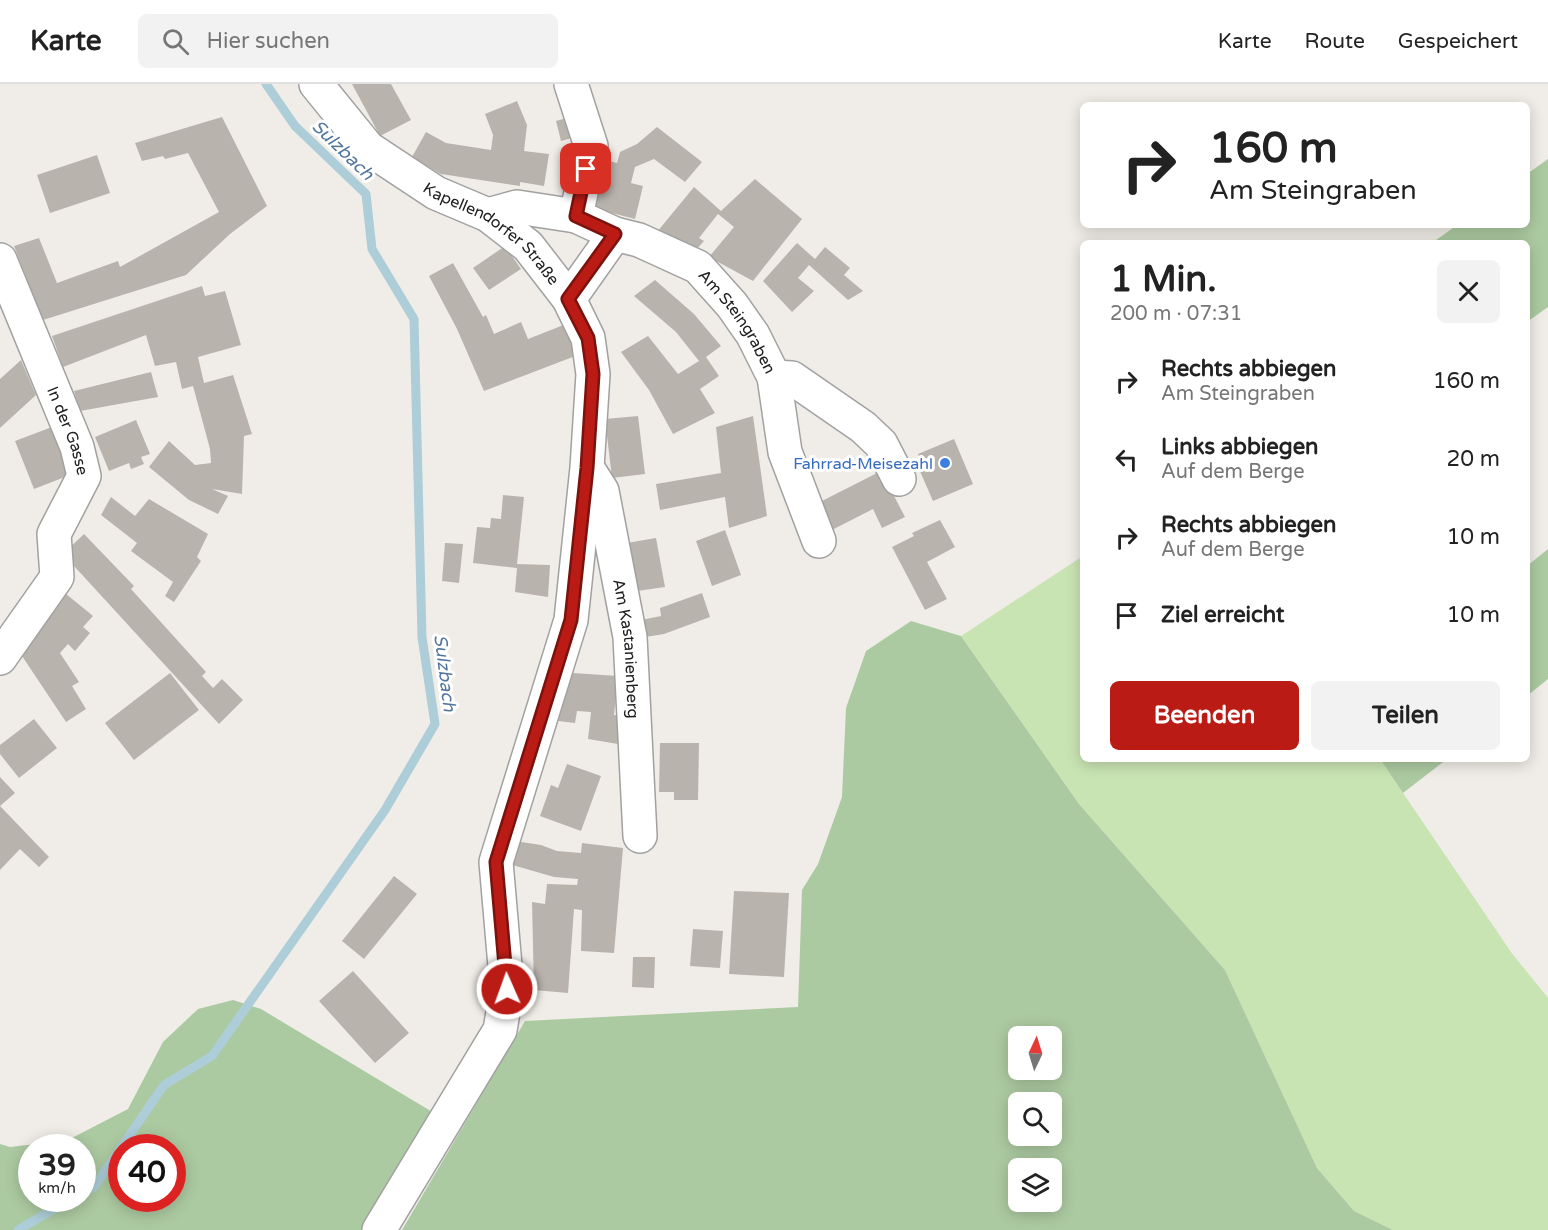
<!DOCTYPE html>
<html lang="de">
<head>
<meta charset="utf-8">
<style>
  body { margin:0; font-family:"Varela Round",sans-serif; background:#f2f2f2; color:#222; height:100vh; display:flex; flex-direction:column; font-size:22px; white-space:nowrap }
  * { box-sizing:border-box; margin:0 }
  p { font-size:20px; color:#767676 }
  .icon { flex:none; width:33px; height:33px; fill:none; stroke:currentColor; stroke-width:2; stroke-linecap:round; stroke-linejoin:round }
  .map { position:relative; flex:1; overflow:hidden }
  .details { position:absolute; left:1080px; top:156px; width:450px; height:522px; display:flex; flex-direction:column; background:#fff; border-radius:9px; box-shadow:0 3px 15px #0003 }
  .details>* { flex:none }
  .hud { position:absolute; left:1080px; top:18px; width:450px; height:126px; border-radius:9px; box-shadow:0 3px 15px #0003; background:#fff; color:#222; overflow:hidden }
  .needle { width:39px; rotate:4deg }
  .buttons { position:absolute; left:1008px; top:942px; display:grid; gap:12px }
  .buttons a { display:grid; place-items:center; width:54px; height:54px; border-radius:9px; background:#fff; box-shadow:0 3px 15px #0003; font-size:30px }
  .speed { position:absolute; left:18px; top:1050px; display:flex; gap:12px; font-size:30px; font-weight:700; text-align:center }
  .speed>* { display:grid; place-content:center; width:78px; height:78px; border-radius:50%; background:#fff; box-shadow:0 3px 15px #0003; line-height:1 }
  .speed small { font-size:15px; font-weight:400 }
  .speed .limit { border:9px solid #d22; background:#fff; color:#111 }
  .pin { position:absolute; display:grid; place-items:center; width:51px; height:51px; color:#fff; margin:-26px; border-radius:12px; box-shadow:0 3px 9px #0006 }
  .me { position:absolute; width:66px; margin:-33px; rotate:358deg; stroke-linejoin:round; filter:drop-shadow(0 0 4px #0008) }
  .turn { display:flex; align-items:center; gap:21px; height:126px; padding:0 30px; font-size:27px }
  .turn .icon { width:78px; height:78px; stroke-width:2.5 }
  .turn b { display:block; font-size:42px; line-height:51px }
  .round { display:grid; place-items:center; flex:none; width:63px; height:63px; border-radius:9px; background:#f2f2f2 }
  .headline { display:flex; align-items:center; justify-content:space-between; height:102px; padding:0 30px }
  h1 { font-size:36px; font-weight:800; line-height:45px }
  .action { display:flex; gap:12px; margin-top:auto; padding:12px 30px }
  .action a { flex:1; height:69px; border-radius:9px; background:#bb1b15; color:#fff; font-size:24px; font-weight:800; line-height:69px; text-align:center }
  .action a+a { background:#f2f2f2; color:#222 }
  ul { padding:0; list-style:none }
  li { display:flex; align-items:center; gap:18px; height:78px; padding:0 30px }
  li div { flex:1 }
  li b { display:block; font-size:22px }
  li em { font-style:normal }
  header { display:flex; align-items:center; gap:36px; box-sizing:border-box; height:84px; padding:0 30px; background:#fff; border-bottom:2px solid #e0e0e0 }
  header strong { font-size:28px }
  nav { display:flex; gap:33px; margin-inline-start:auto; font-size:21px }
  .search { width:420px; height:54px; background:#f2f2f2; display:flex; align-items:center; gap:15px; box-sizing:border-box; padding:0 21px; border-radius:9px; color:#767676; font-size:22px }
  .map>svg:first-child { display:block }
  .grass { fill:#c9e4b3 }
  .forest { fill:#accaa1; fill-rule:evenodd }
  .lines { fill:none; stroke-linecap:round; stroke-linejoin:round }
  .stream { stroke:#adcdd8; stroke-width:9 }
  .building { fill:#b9b3ad }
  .minor-casing { stroke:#a1a1a1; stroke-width:36 }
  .minor { stroke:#fff; stroke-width:33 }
  .route-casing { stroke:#7a120e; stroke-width:15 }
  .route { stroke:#bb1b15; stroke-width:10 }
  .shop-dot { fill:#3f7fe0; stroke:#fff; stroke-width:2 }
  .labels { text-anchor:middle; stroke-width:6; stroke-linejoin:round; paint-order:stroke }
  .street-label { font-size:16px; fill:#202020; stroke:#fff }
  .shop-label { font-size:16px; fill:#366cbe; stroke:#fff; text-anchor:end }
  .water-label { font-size:18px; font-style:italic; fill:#53769f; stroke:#fff }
</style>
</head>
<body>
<header>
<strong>Karte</strong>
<div class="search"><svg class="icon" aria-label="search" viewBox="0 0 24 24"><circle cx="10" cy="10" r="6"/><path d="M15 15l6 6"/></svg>Hier suchen</div>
<nav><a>Karte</a><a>Route</a><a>Gespeichert</a></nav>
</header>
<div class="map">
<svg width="1548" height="1146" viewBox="0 0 1548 1146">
  <rect width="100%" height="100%" fill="#f0ede8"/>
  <path class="grass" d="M1083,472V675H1380L1511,868L1548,914V1146H1393L1354,1127L1317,1084L1225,886L1079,720L961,552Z"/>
  <path class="forest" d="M1548,75V223L1527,238V159H1432L1457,141H1527V90Z
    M1548,465V595L1527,612V482Z
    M911,537L961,552L1079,720L1225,886L1317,1084L1354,1127L1393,1146H402L525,937L798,923L802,806L818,780L842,713L846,624L866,567ZM1052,952V986H1018V952ZM1052,1018V1052H1018V1018ZM1052,1084V1118H1018V1084Z
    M1380,675H1447L1403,709Z
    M233,916L261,925L434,1029L365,1146H0V1060L10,1063L68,1056L128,1025L163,958L198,925ZM32,1064H82V1114H32ZM122,1064H172V1114H122Z"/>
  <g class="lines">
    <path class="stream" d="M82,1109L94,1103L164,1001L212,972L385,726L435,640L422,553L414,235L372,165L366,110L295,42L266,0
      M18,1146L73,1114"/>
  </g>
  <path class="building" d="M352,0H391L411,36L380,52Z
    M517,17L527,41L524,67L549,70L544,102L520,98V102L441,90L412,73L426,48L446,59L491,66L493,51L485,30Z
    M574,32L579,52L561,57L556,37Z
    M222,33L267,122L230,150L186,191L43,236L14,162L39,154L57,199L118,177L120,183L219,128L188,69L165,75L163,72L142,77L135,59Z
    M657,43L702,78L685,98L654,75L635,83L631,99L643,102L635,135L589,123L601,75L617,79L620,68L637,60Z
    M97,71L110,109L50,129L37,91Z
    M755,95L802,135L753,197L709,173L734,143L718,130L699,154L704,157L696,166L657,148L694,103L721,127Z
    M797,159L815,175L825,163L850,184L844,191L863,207L848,216L809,181L798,194L814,207L792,228L763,197Z
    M505,162L521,185L489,206L473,184Z
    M453,179L483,233L486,231L494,250L521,238L528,255L566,240L578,271L484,307L457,245L429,192Z
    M655,196L694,230L721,262L706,273L719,292L700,305L715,329L673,350L649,306L621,268L648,252L678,290L699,277L676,248L634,212Z
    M202,202L205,212L225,207L241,261L198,273L204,299L233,291L252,350L244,352L242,410L212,405L228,412L218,430L189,416L149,383L169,357L195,381L211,379L210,365L193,302L182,305L176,278L155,282L146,251L63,283L52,252Z
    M21,276L36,311L0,344V295Z
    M151,288L158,313L80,327L74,307Z
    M638,332L645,390L612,394L605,335Z
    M753,332L767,432L729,444L725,413L660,426L656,400L721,389L716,343Z
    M136,336L150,370L141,373L144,380L131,385L129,379L109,387L95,353Z
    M52,343L70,391L34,405L15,357Z
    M954,355L973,400L933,417L919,385L923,384L918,370Z
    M881,387L905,433L882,444L873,425L828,448L816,420Z
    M503,411L524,413L517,480L550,481L548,513L515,508L517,484L473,479L477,443L490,444L491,434L501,435Z
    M111,413L135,432L149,415L208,450L197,473L201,477L174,518L165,512L173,498L131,467L137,459L101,431Z
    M940,436L955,463L927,478L947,515L925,526L892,463L914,452L912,449Z
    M725,446L741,491L712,502L696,457Z
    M84,450L134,502L131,505L206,588L202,592L213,604L222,595L243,616L219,640L63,470Z
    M656,454L665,503L630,508L621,460Z
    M445,459L463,460L459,499L442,497Z
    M65,509L93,532L83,543L90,549L75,567L68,560L60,569L79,598L72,602L86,625L66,638L18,566Z
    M702,509L710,533L664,550L639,554L636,537L661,532L660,524Z
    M170,589L199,626L134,676L105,639Z
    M573,589L618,592L614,631L623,632L624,661L588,655L591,628L577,627L575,639L558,637Z
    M34,635L57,664L19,694L0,670V661Z
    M660,659H699L698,716H674V708H659Z
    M567,680L601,692L581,747L540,732L551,701L558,704Z
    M0,693L15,709L0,722Z
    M0,722L49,773L39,783L20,765L0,786Z
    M515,757L541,761L557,767L581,769L582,759L623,764L614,869L581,867L582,826L574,825L568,909L534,906L532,818L545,820L547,800L577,801L578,795L554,793L509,780Z
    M394,792L417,810L364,875L342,857Z
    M734,807L789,809L784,893L729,890Z
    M693,845L723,847L720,884L690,882Z
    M633,873H655L654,904L632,903Z
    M353,887L409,949L375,979L319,917Z"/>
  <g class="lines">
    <g class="minor-casing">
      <g id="minor">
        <path id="s1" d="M316,0L368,64L436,109L488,131L528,162L569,215L588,254L593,290L587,384L571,536L496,778L507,905L500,946L379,1146"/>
        <path d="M571,0L591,62L576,132L615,150"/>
        <path d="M488,131L517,123L576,132"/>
        <path id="s2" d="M0,176L77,363L84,392L54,450L57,493L0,574"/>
        <path id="s3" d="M569,215L615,150L639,156L698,183L732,221L753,251L774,293L785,368L819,457"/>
        <path d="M774,293L792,294L863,343L881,360L899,395"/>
        <path id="s4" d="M588,385L602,407L630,553L640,752"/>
      </g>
    </g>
    <use href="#minor" class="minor"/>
  </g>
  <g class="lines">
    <g class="route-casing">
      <path id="route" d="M507,905L496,778L571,536L587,384L593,290L588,254L568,215L615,150L576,132L586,85"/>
    </g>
    <use href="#route" class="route"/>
  </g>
  <circle class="shop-dot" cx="945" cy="379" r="6"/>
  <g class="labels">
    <g class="street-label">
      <text dy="6" stroke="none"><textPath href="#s1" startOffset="234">Kapellendorfer Straße</textPath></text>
      <text dy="6" stroke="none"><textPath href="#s3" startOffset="237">Am Steingraben</textPath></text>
      <text dy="6" stroke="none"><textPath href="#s2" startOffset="184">In der Gasse</textPath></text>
      <text dy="6" stroke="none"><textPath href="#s4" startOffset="186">Am Kastanienberg</textPath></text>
    </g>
    <g class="shop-label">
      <text x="933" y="385">Fahrrad-Meisezahl</text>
    </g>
    <g class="water-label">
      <text transform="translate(343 66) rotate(44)" y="6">Sulzbach</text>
      <text transform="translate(445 589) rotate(83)" y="6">Sulzbach</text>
    </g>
  </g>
</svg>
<div class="buttons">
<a><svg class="needle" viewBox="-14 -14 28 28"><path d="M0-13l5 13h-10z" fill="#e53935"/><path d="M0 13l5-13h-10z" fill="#767676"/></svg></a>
<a><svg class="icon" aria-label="search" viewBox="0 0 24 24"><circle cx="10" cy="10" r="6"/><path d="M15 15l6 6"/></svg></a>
<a><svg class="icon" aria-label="layers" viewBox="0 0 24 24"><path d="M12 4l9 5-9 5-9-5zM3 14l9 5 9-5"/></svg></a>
</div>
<div class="speed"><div>39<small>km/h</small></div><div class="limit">40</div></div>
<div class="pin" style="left:586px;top:85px;background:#d93025"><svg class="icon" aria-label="arrive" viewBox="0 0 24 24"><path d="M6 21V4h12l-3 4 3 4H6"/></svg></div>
<svg class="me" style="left:507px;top:905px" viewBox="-20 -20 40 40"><circle r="17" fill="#bb1b15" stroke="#fff" stroke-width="3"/><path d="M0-11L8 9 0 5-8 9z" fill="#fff"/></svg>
<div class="hud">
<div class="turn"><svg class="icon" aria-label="right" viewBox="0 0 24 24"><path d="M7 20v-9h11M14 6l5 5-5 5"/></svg><div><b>160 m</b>Am Steingraben</div></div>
</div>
<section class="details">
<div class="headline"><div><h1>1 Min.</h1><p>200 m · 07:31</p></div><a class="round"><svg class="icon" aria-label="close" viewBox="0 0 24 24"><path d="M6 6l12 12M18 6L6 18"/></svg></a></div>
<ul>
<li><svg class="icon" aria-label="right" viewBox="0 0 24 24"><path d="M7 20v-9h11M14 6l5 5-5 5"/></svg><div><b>Rechts abbiegen</b><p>Am Steingraben</p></div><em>160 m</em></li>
<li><svg class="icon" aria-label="left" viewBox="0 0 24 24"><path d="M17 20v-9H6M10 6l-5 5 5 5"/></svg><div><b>Links abbiegen</b><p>Auf dem Berge</p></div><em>20 m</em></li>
<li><svg class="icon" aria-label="right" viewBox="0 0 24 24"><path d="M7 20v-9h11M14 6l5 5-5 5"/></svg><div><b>Rechts abbiegen</b><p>Auf dem Berge</p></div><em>10 m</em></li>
<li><svg class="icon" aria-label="arrive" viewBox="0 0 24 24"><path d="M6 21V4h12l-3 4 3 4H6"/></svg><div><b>Ziel erreicht</b></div><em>10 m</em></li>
</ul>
<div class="action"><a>Beenden</a><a>Teilen</a></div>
</section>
</div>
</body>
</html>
